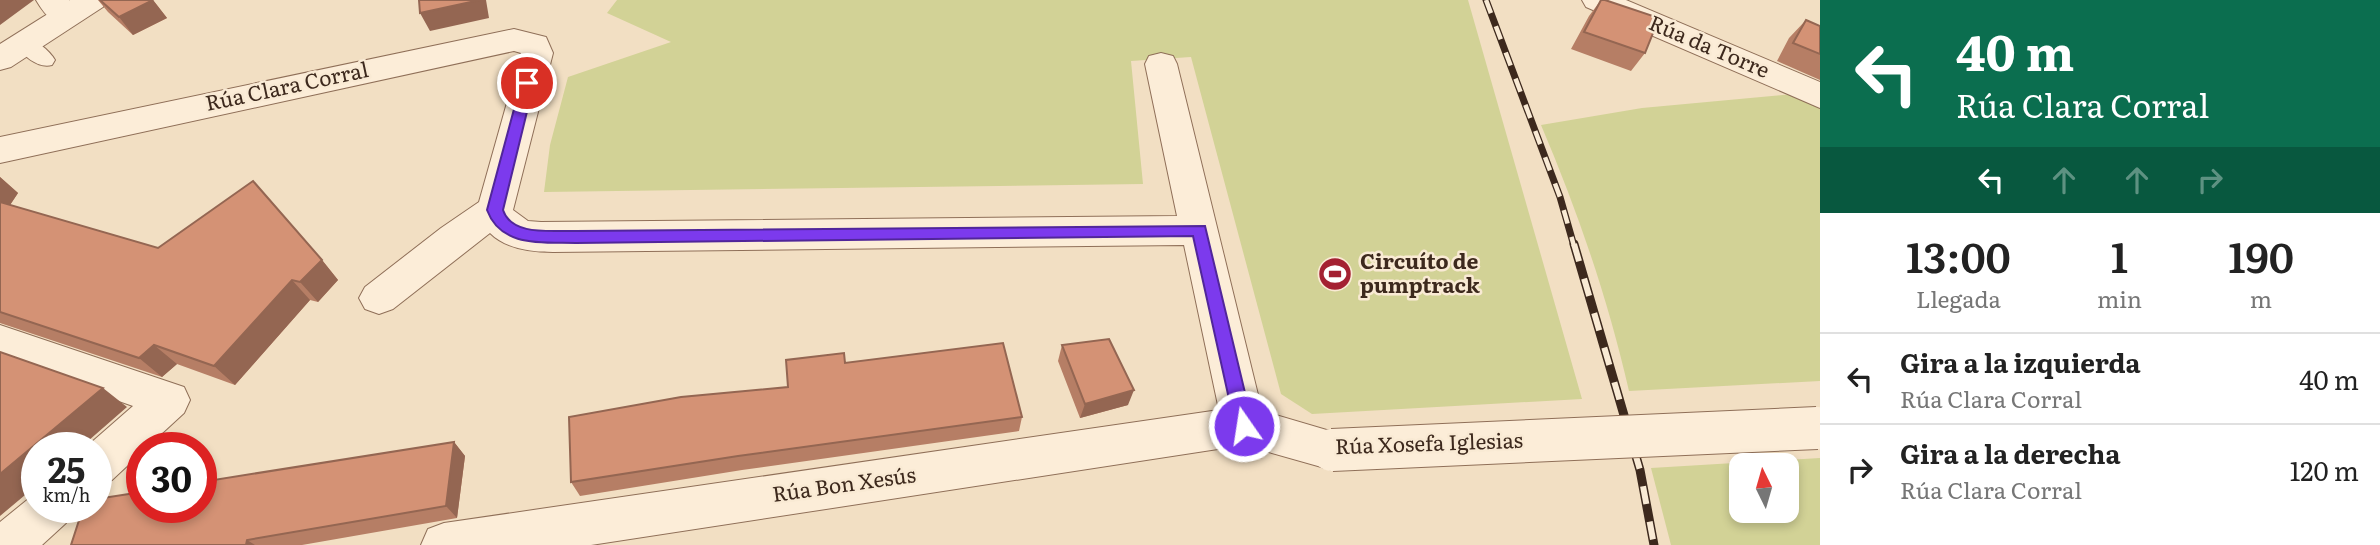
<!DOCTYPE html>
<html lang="es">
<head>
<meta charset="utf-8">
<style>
  body { margin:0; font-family:Literata,serif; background:#f2f2f2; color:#222; height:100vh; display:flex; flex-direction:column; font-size:26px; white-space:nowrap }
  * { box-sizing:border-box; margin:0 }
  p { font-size:23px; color:#767676 }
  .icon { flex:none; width:38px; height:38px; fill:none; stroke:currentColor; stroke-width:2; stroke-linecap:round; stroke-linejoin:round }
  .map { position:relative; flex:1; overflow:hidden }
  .drawer { display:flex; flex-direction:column; background:#fff; width:560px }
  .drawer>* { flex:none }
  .top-card { background:#0b6e4f; color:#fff; overflow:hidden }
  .needle { width:46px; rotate:355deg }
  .buttons { position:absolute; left:1729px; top:453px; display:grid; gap:14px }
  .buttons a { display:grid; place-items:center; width:70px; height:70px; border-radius:14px; background:#fff; box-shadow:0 4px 10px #0003; font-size:35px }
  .speed { position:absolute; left:21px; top:432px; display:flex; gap:14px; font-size:35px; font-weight:700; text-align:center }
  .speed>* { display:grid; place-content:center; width:91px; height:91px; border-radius:50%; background:#fff; box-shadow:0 4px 10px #0003; line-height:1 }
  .speed small { font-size:18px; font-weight:400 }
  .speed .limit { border:10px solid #d22; background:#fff; color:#111 }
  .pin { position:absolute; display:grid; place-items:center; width:60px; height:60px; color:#fff; margin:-30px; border:4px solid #fff; border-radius:50%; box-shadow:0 2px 7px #0007 }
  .me { position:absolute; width:77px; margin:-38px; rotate:347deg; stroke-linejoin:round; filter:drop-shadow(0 0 5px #0008) }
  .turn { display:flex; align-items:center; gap:24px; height:147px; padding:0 21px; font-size:32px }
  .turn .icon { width:91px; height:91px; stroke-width:2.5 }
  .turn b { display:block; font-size:49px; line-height:60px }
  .lanes { display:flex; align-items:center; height:66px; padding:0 21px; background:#0003; justify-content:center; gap:35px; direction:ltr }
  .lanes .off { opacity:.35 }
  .eta { display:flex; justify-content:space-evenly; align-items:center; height:119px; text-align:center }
  .eta b { font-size:42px; font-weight:600; line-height:49px }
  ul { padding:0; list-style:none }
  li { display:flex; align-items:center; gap:21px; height:91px; padding:0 21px; border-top:2px solid #e0e0e0 }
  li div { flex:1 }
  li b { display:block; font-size:26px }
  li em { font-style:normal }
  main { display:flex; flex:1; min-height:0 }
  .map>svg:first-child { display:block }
  .green { fill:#d2d296; fill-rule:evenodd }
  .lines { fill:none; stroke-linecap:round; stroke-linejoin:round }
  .service-casing { stroke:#8f6f58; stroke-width:2 }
  .minor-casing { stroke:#8f6f58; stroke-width:2 }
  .tertiary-casing { stroke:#8f6f58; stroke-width:2 }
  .service { fill:#fcedd8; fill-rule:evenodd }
  .minor { fill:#fcedd8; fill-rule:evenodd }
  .tertiary { fill:#fcedd8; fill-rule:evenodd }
  .rail-far1-casing { stroke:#3d291d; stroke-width:7 }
  .rail-casing { stroke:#3d291d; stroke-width:9 }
  .rail-far1 { stroke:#f9ead4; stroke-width:4.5; stroke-dasharray:14; stroke-linecap:butt }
  .rail { stroke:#f9ead4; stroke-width:6; stroke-dasharray:18; stroke-linecap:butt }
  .minor-bridge-casing { stroke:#8f6f58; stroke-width:44; stroke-linecap:butt }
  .minor-bridge { stroke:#fcedd8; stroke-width:42 }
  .wall { fill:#b67e65 }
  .shaded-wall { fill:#946652 }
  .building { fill:#d49275; stroke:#946652; stroke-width:2 }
  .route { fill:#7c3aed; stroke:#51269a; stroke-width:2 }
  .labels { text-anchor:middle; stroke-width:5; stroke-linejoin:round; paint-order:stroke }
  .street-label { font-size:21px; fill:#3d291d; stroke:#f9ead4 }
  .poi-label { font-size:21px; font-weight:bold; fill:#3d291d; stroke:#f9ead4; text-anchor:start }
</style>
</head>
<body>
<main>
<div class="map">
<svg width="1820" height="545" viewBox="0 0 1820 545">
  <rect width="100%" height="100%" fill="#f2dfc3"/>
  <path class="green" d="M617,0H1468L1582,399L1312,414L1281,394L1191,57L1131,61L1143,184L544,192L550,145L568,77L671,42L607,13Z
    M1793,94L1820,107V381L1629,391C1608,299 1578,212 1541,125L1642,108Z
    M1820,458V545H1671L1651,468ZM1741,466H1787V511H1741Z"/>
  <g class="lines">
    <g class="service-casing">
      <path id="service" d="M24,36C35,39 49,50 55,60L52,65C38,69 22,55 14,43L17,38Z"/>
    </g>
    <g class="minor-casing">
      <path id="minor" d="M36,0H69L82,16L77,23C57,29 46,17 36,0Z
        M1582,0H1626L1820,82V108L1586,7Z
        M514,29L546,37L553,53L513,210L528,221L541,222L1177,216L1145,64L1149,56L1161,53L1173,56L1177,64L1262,411L1347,436L1354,450L1347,464L1332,470L1244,445L591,545H421L428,529L444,523L1219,410L1184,245L553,252C531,252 506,249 490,233L393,309L379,314L365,309L359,298L365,287L441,228L479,202L521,53L514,51L0,163V137Z
        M0,325L184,387L190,400L184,413L146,448H142V452L112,480L96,486V448H85L133,406L0,359Z
        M37,492V508H72L66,523L42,545H0V522Z"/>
    </g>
    <g class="tertiary-casing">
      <path id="tertiary" d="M70,0H107L103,7L11,67L0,70V44Z"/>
    </g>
    <use href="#service" class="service"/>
    <use href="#minor" class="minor"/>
    <use href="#tertiary" class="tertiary"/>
    <g class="rail-far1-casing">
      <path id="rail-far1" d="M1486,0L1560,197L1574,246"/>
    </g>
    <g class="rail-casing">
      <path id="rail" d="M1574,244L1640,470L1654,545"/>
    </g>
    <use href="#rail-far1" class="rail-far1"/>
    <use href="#rail" class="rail"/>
    <g class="minor-bridge-casing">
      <path id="minor-bridge" d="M1332,450L1817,428"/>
    </g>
    <use href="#minor-bridge" class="minor-bridge"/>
  </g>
  <path class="wall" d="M98,0H153L167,18L133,35L108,12Z
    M1601,0L1645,53L1631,71L1571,49L1589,16Z
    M1806,20L1820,26V80L1777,61L1789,38Z
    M0,177L18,193L10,205L158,248L322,260L338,280L318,302L310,300L235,385L177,364L162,377L0,323Z
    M1062,345L1128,405L1080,418L1058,361Z
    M845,363L1022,417L1019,431L742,470L580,496L571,482Z
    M454,442L465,456L457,518L302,545H71Z"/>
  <path class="shaded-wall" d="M0,0H34L0,25Z
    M153,0L167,18L133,35L119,17Z
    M480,0H486L489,18L430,31L420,13Z
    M0,177L18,193L2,217L0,216Z
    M322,260L338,280L318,302L300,282Z
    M292,280L310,300L235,385L214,366Z
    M154,345L177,364L162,377L139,358Z
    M103,388L127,407L80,448H37V485L0,516V474Z
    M1134,390L1128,405L1080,418L1085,404Z
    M454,442L465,456L457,518L446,506Z
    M247,540L255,545H246Z"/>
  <path class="building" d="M100,0H153L119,17Z
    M419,0H480L420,13Z
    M1601,0H1605L1659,18L1645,53L1584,32Z
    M1806,20L1820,26V54L1793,43Z
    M253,181L322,260L300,282L292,280L214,366L154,345L139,358L0,312V202L158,248Z
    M1109,339L1134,390L1085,404L1062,345Z
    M1003,343L1022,417L738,456L571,482L569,417L681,397L788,387L786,360L844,353L845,363Z
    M0,352L103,388L0,474Z
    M454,442L446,506L247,540L246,545H71L83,508H96V499L142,492V508H201V482Z"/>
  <path class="route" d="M527,79L534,83L503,210C512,237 553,230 576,231L1205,226L1253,426L1250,431L1244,434L1237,431L1235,426L1193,236L576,243C543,242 501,248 487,210L521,83Z"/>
  <defs>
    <g id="stadium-disc" transform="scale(1.75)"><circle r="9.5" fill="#a42132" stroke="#f9ead4"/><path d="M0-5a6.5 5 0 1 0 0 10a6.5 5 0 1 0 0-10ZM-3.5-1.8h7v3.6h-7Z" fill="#fff"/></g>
  </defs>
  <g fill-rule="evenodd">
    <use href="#stadium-disc" x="1335" y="274"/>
  </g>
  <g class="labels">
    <g class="street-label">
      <text transform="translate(1709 47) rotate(23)" y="7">Rúa da Torre</text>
      <text transform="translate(287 87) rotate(-12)" y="7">Rúa Clara Corral</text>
      <text transform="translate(1429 444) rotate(-2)" y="7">Rúa Xosefa Iglesias</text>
      <text transform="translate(844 485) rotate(-8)" y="7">Rúa Bon Xesús</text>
    </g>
    <g class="poi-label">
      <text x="1360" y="269">Circuíto de<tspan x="1360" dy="24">pumptrack</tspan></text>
    </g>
  </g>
</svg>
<div class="buttons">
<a><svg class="needle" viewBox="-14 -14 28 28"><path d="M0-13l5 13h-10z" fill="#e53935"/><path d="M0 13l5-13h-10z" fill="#767676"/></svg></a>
</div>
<div class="speed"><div>25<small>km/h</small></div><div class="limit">30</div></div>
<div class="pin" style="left:527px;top:83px;background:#d93025"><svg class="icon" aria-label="arrive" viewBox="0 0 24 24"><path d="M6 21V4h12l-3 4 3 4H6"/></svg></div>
<svg class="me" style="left:1244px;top:426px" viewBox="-20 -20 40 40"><circle r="17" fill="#7c3aed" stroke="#fff" stroke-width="3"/><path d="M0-11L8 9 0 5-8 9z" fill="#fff"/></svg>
</div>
<section class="drawer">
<div class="top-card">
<div class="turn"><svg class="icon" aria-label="left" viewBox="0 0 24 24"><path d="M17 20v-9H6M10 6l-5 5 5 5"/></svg><div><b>40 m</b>Rúa Clara Corral</div></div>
<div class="lanes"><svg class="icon" aria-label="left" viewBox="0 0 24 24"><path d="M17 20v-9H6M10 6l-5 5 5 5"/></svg><svg class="icon off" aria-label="ahead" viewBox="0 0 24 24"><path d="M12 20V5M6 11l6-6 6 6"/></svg><svg class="icon off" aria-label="ahead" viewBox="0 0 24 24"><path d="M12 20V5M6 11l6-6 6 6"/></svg><svg class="icon off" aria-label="right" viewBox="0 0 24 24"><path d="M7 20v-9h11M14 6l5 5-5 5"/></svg></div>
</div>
<div class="eta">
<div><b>13:00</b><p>Llegada</p></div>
<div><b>1</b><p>min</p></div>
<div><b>190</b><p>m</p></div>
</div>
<ul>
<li><svg class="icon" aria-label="left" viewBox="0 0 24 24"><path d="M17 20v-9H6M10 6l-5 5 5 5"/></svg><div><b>Gira a la izquierda</b><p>Rúa Clara Corral</p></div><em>40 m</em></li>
<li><svg class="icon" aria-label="right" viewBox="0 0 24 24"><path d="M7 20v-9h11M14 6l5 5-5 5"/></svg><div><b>Gira a la derecha</b><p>Rúa Clara Corral</p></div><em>120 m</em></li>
</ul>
</section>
</main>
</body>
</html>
